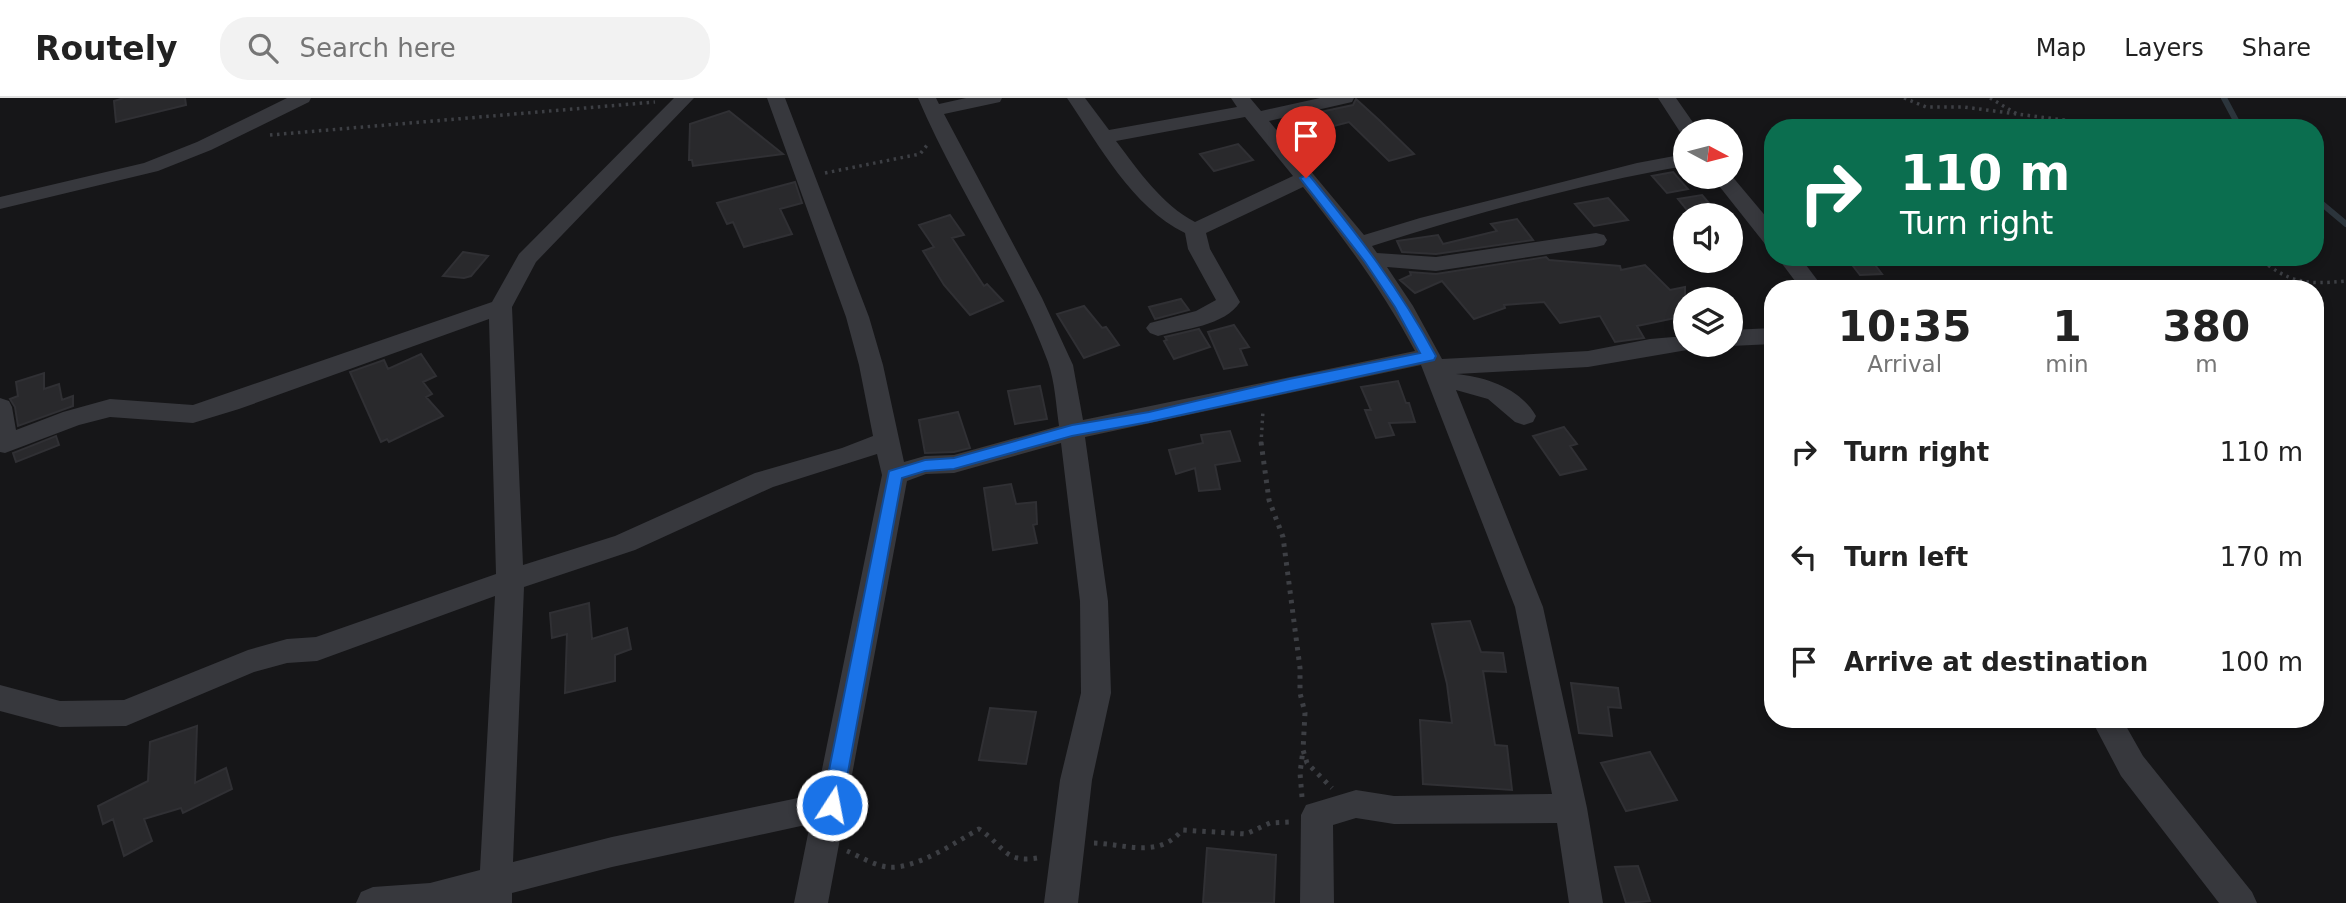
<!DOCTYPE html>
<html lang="en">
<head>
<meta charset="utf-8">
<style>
  body { margin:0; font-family:"DejaVu Sans",sans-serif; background:#f2f2f2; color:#222; height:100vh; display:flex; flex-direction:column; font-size:26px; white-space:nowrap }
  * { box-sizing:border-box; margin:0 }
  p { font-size:23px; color:#767676 }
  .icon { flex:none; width:38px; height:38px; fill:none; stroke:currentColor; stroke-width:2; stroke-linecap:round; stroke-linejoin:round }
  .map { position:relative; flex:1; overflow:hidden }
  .panel { position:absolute; left:1764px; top:182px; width:560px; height:448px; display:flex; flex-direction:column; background:#fff; border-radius:28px; box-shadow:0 4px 10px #0003 }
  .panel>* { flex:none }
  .guide { position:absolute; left:1764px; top:21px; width:560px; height:147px; border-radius:28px; box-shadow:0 4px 10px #0003; background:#0b6e4f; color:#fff; overflow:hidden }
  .needle { width:46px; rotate:97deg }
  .tools { position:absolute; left:1673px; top:21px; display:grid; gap:14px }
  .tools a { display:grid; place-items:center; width:70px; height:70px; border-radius:50%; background:#fff; box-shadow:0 4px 10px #0003; font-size:35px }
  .pin { position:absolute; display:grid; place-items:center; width:60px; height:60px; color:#fff; margin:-72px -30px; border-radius:50% 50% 50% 0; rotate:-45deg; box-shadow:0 0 7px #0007 }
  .pin .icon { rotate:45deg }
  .me { position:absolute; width:77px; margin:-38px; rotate:11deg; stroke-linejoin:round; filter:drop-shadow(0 0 5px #0008) }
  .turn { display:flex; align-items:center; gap:24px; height:147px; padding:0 21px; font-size:32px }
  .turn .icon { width:91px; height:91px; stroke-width:2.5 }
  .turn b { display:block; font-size:49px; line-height:60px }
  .eta { display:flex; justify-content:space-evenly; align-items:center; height:119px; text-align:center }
  .eta b { font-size:42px; font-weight:600; line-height:49px }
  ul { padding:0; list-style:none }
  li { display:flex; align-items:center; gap:21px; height:105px; padding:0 21px }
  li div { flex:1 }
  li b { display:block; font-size:26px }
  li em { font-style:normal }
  header { display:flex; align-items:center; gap:42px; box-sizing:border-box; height:98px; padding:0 35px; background:#fff; border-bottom:2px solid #e0e0e0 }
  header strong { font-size:33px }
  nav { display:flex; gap:38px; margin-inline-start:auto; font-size:24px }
  .search { width:490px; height:63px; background:#f2f2f2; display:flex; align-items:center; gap:18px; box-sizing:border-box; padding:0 24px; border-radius:28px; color:#767676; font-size:26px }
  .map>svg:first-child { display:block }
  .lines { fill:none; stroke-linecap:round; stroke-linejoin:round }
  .stream { stroke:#2c353c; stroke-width:6 }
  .building { fill:#29292c; stroke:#303034; stroke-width:2 }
  .path-far1 { stroke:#3d3f44; stroke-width:3.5; stroke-dasharray:2.5 4.5; stroke-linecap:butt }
  .path { stroke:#3d3f44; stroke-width:5; stroke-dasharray:3.5 6; stroke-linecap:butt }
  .minor { fill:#37383d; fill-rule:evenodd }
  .route { fill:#1a73e8; stroke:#114b97; stroke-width:2 }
</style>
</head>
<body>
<header>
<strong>Routely</strong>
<div class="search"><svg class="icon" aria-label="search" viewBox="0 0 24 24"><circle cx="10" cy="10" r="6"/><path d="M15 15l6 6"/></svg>Search here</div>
<nav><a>Map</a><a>Layers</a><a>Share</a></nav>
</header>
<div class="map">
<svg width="2346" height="805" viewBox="0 0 2346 805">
  <rect width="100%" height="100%" fill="#161618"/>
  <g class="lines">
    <path class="stream" d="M2224,0L2240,30
      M2315,100L2346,126"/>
  </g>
  <path class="building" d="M124,0H185L186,7L116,24L114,3Z
    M1356,1L1379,22L1414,56L1389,63L1349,24L1307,35L1292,20L1353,7Z
    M729,13L783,56L693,68L692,62H689L690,26Z
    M1238,46L1253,62L1214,73L1200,56Z
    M1673,74L1688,91L1667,95L1652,78Z
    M795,84L802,105L780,111L792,136L744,149L733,124L727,126L717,105Z
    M1702,97L1719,117H1691L1678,101Z
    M1608,100L1628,122L1594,128L1575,106Z
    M950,117L964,137L952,140L984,188L987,186L1003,203L970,217L944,187L923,153L934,149L919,127Z
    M1517,121L1533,142L1436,156L1402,154L1397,143L1438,137L1443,146L1497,133L1491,126Z
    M463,154L488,158L471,178L464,180L443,178Z
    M1546,159L1549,162L1620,168L1621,172L1645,167L1670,192L1685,189V218L1637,228L1644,240L1615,244L1600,218L1560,225L1544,204L1504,207L1505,210L1474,221L1442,183L1415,195L1400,182L1411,177L1410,174L1436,176Z
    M1846,159H1869L1882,176L1860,177Z
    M1181,201L1189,212L1155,221L1149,209Z
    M1084,208L1102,230L1106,229L1119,247L1084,260L1057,216Z
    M1234,227L1249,249L1240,251L1247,267L1224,271L1208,234Z
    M1199,231L1210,249L1174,261L1164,243L1167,242L1165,239Z
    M421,256L436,278L423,284L432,296L426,299L443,318L389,344L387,341L381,344L350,274L384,262L388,271Z
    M44,275V291L59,286L62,302L73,298V308L18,328L15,309L10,301L18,298L16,284Z
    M1398,283L1406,305H1409L1415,324L1389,325L1394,337L1376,340L1365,312H1371L1361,289Z
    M1040,288L1047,321L1015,326L1008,293Z
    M958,314L970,350L954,354L925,355L919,322Z
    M1564,329L1577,346L1570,348L1586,371L1560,377L1533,338Z
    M1230,333L1240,363L1215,367L1220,391L1199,393L1195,370L1176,376L1169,352L1203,345L1201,337Z
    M56,338L59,347L16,364L13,355Z
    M1011,386L1016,406L1036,404L1037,426L1033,427L1037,445L993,452L984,390Z
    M589,505L592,541L627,530L631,551L615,557V583L565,595L567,536L552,540L550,515Z
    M1470,523L1481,554L1503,555L1506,574L1483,573L1495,647L1507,648L1512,692L1423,686L1420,622L1452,625L1447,586L1432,526Z
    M1571,585L1618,590L1621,610L1608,609L1612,638L1579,635Z
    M990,610L1036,614L1026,666L979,662Z
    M197,628L195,685L226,670L232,691L183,715L181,710L144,721L152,743L124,758L113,721L103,726L98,708L148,683L150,644Z
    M1650,654L1677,702L1626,713L1601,665Z
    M1207,750L1276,757L1274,805H1203Z
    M1638,768L1650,803L1626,805L1615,769Z"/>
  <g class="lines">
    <path class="path-far1" d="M1904,0L1926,9H1964L2017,16
      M1990,0L2017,16L2064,22L2087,30
      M270,37L655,4
      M825,75L920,56L928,46
      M2257,159C2290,185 2305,187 2346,183
      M1261,346L1263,312"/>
    <path class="path" d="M1261,344L1269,402L1283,439L1300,570V595L1305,615L1303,652L1307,665L1332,690
      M1302,699L1300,675L1303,652
      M1094,745C1125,746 1159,761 1182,732L1246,736L1270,725L1291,724
      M847,753C859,758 875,768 888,769C915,772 956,744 979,731C1006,749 1004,767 1042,759"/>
    <path class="minor" d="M287,0H311L309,4L211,52L158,73L0,111V99L144,65L197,44Z
      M674,0H694L536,164L512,209L523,467L615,438L755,375L842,350L873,338L859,267L846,219L767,0H785L869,219L883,267L904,364L925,358L954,357L1059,328C1056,308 1055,284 1048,264C1014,172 956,89 918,0H936L939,6L966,0H1002L1000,4L944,16L1042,200L1073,267L1083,322L1415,253C1383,193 1345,142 1303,89L1206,135L1210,151L1240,204C1225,228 1183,231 1158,238L1150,235L1146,230L1150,225L1196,213L1216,202L1188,151L1185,135C1132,109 1099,47 1067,0H1085L1109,32L1237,9L1231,0H1250L1261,13L1320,0H1354L1352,4L1269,23L1364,137L1420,120L1637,65L1685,56V68C1580,86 1474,116 1372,148L1377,155L1436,159L1596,135L1604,137L1607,142L1604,147L1596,149L1436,173L1387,169L1413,208L1442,261L1588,253L1650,241L1685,238V247H1696L1693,251L1588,269L1456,276C1486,279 1520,290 1536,318L1533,324L1524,327L1515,324L1488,301L1456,292L1543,509L1587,710L1603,805H1569L1557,725L1394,726L1356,720L1333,727L1334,805H1300L1301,717L1306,707L1356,692L1394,698L1552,696L1515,509L1421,267L1085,339L1108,503L1111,595L1092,682L1078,805H1044L1060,682L1081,595L1080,503L1061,345L954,375L926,376L907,383L828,805H794L810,726L612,769L512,795V805H356L361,794L373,789L430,785L480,772L495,498L317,563L287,565L254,574L126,628L60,629L0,613V587L60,603L124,602L248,552L287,541L316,539L496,476L489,221L239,311L193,325L110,319L79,327L5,355L0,354V300L9,303L12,309L16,332L63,314L110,301L193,307L492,204L519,156ZM1245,19L1293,78L1195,124C1162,107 1138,72 1116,43ZM877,356L882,377L817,696L612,739L513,764L524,489L635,452L773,389Z
      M1658,0H1676L1699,33H1685V38L1682,37Z
      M1731,77L1773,127V147L1765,146L1712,79H1731Z
      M1777,159H1800L1824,191H1801Z
      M1773,230V246L1731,248L1728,247H1731V232Z
      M2091,621H2122L2143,658L2252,794L2257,805H2219L2121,678Z"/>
  </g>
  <path class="route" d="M1306,77L1310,78C1358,137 1400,191 1436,258L1434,262L1149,324L1072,338L954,371L925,373L902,380L842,707L839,714L832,716L825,714L822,707L889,373L925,362L954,360L1072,327L1149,314L1289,281L1420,255L1395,209L1365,164L1300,80Z"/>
</svg>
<div class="tools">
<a><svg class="needle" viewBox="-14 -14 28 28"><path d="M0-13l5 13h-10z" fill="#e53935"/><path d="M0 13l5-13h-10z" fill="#767676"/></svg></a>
<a><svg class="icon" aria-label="sound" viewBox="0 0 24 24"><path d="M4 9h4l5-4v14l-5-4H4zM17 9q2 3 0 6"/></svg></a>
<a><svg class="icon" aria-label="layers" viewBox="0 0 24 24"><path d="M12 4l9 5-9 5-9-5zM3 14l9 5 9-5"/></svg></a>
</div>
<div class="pin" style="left:1306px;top:80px;background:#d93025"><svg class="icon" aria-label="arrive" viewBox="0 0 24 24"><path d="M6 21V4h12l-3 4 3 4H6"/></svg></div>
<svg class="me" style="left:832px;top:707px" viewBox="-20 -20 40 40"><circle r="17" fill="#1a73e8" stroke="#fff" stroke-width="3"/><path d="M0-11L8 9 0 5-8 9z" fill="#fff"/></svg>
<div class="guide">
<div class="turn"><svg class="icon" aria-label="right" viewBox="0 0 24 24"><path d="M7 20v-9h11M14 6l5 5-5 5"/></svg><div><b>110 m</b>Turn right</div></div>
</div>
<section class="panel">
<div class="eta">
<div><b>10:35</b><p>Arrival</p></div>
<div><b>1</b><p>min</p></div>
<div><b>380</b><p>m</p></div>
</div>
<ul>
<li><svg class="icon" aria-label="right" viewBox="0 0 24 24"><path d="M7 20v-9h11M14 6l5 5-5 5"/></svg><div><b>Turn right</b></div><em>110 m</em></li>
<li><svg class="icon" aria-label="left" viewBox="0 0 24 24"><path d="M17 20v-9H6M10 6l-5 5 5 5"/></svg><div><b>Turn left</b></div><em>170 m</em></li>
<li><svg class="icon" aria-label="arrive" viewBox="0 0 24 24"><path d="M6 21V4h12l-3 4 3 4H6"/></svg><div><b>Arrive at destination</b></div><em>100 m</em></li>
</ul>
</section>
</div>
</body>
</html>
